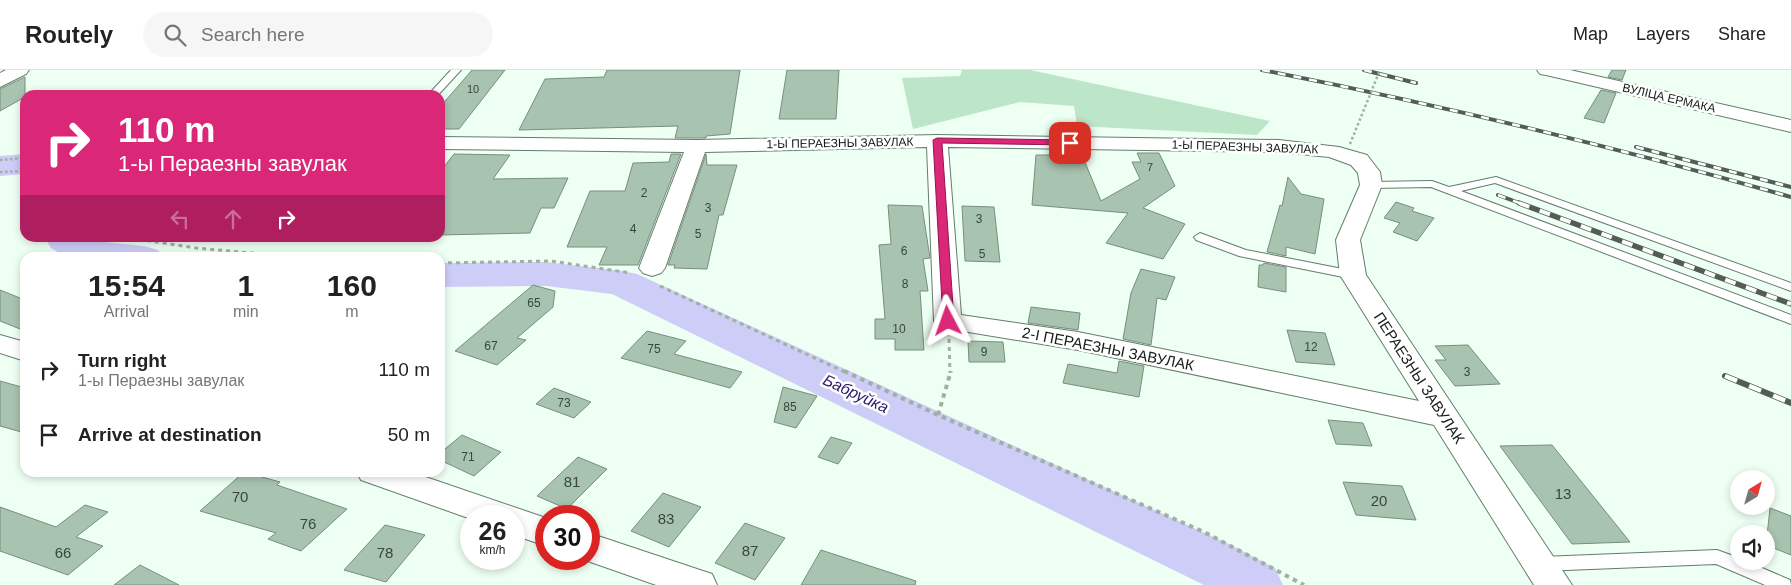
<!DOCTYPE html>
<html lang="en">
<head>
<meta charset="utf-8">
<style>
  body { margin:0; font-family:Arial,sans-serif; background:#f6f6f6; color:#222; height:100vh; display:flex; flex-direction:column; font-size:19px; white-space:nowrap }
  * { box-sizing:border-box; margin:0 }
  p { font-size:16px; color:#767676 }
  .icon { flex:none; width:28px; height:28px; fill:none; stroke:currentColor; stroke-width:2; stroke-linecap:round; stroke-linejoin:round }
  .map { position:relative; flex:1; overflow:hidden }
  .details { position:absolute; left:20px; top:182px; width:425px; height:225px; display:flex; flex-direction:column; background:#fff; border-radius:15px; box-shadow:0 2px 8px #0003 }
  .details>* { flex:none }
  .hud { position:absolute; left:20px; top:20px; width:425px; height:152px; border-radius:15px; box-shadow:0 2px 8px #0003; background:#db2777; color:#fff; overflow:hidden }
  .needle { width:32px; rotate:37deg }
  .buttons { position:absolute; left:1730px; top:400px; display:grid; gap:10px }
  .buttons a { display:grid; place-items:center; width:45px; height:45px; border-radius:50%; background:#fff; box-shadow:0 2px 8px #0003; font-size:25px }
  .speed { position:absolute; left:460px; top:435px; display:flex; gap:10px; font-size:25px; font-weight:700; text-align:center }
  .speed>* { display:grid; place-content:center; width:65px; height:65px; border-radius:50%; background:#fff; box-shadow:0 2px 8px #0003; line-height:1 }
  .speed small { font-size:12px; font-weight:400 }
  .speed .limit { border:8px solid #d22; background:#fff; color:#111 }
  .pin { position:absolute; display:grid; place-items:center; width:42px; height:42px; color:#fff; margin:-21px; border-radius:10px; box-shadow:0 2px 8px #0006 }
  .me { position:absolute; width:55px; margin:-28px; rotate:356deg; stroke-linejoin:round; filter:drop-shadow(0 0 4px #0008) }
  .turn { display:flex; align-items:center; gap:18px; height:105px; padding:0 15px; font-size:22px }
  .turn .icon { width:65px; height:65px; stroke-width:2.5 }
  .turn b { display:block; font-size:35px; line-height:42px }
  .lanes { display:flex; align-items:center; height:48px; padding:0 15px; background:#0003; justify-content:center; gap:25px; direction:ltr }
  .lanes .off { opacity:.35 }
  .eta { display:flex; justify-content:space-evenly; align-items:center; height:85px; text-align:center }
  .eta b { font-size:30px; font-weight:600; line-height:35px }
  ul { padding:0; list-style:none }
  li { display:flex; align-items:center; gap:15px; height:65px; padding:0 15px }
  li div { flex:1 }
  li b { display:block; font-size:19px }
  li em { font-style:normal }
  header { display:flex; align-items:center; gap:30px; box-sizing:border-box; height:70px; padding:0 25px; background:#fff; border-bottom:1px solid #e0e0e0 }
  header strong { font-size:24px }
  nav { display:flex; gap:28px; margin-inline-start:auto; font-size:18px }
  .search { width:350px; height:45px; background:#f6f6f6; display:flex; align-items:center; gap:12px; box-sizing:border-box; padding:0 18px; border-radius:28px; color:#767676; font-size:19px }
  .map>svg:first-child { display:block }
  .green { fill:#bde6c9 }
  .lines { fill:none; stroke-linecap:round; stroke-linejoin:round }
  .river { fill:#cdcdf7; fill-rule:evenodd }
  .building { fill:#a8c3af; stroke:#768f7d }
  .service-casing { stroke:#647d6b; stroke-width:2 }
  .minor-casing { stroke:#647d6b; stroke-width:2 }
  .path-far2 { stroke:#a1afa5; stroke-width:2.5; stroke-dasharray:2.5 2.5; stroke-linecap:butt }
  .path-far1 { stroke:#a1afa5; stroke-width:3; stroke-dasharray:4 4; stroke-linecap:butt }
  .path { stroke:#a1afa5; stroke-width:4; stroke-dasharray:4.5 4.5; stroke-linecap:butt }
  .service { fill:#fff; fill-rule:evenodd }
  .minor { fill:#fff; fill-rule:evenodd }
  .rail-far2-casing { stroke:#515d55; stroke-width:4 }
  .rail-far1-casing { stroke:#515d55; stroke-width:5.5 }
  .rail-casing { stroke:#515d55; stroke-width:6 }
  .rail-far2 { stroke:#fff; stroke-width:2.5; stroke-dasharray:8; stroke-linecap:butt }
  .rail-far1 { stroke:#fff; stroke-width:4; stroke-dasharray:11; stroke-linecap:butt }
  .rail { stroke:#fff; stroke-width:4.5; stroke-dasharray:13; stroke-linecap:butt }
  .path-bridge { stroke:#a1afa5; stroke-width:2.5; stroke-dasharray:2.5 2.5; stroke-linecap:butt }
  .route { fill:#db2777; stroke:#8e194d }
  .labels { text-anchor:middle; stroke-width:5; stroke-linejoin:round; paint-order:stroke }
  .far-number-label { font-size:11px; fill:#38463c }
  .far-street-label { font-size:12px; fill:#131d16; stroke:#fff }
  .number-label { font-size:12px; fill:#38463c }
  .street-label { font-size:15px; fill:#131d16; stroke:#fff }
  .near-number-label { font-size:15px; fill:#38463c }
  .water-label { font-size:16px; font-style:italic; fill:#2e206c; stroke:#fff }
</style>
</head>
<body>
<header>
<strong>Routely</strong>
<div class="search"><svg class="icon" aria-label="search" viewBox="0 0 24 24"><circle cx="10" cy="10" r="6"/><path d="M15 15l6 6"/></svg>Search here</div>
<nav><a>Map</a><a>Layers</a><a>Share</a></nav>
</header>
<div class="map">
<svg width="1791" height="515" viewBox="0 0 1791 515">
  <rect width="100%" height="100%" fill="#eefff3"/>
  <path class="green" d="M962,0H1030L1270,51L1257,65L1077,56L1074,36L1020,32L913,59L902,8L960,6Z"/>
  <g class="lines">
    <path class="river" d="M25,84V104L0,106V86Z
      M47,168H88L103,172L144,176L158,180L164,188H68L51,178L46,170Z
      M546,192L622,201L637,204L1229,474L1275,498L1283,515H1204L612,224L546,216L440,217V193Z"/>
  </g>
  <path class="building" d="M472,0H505L459,59H440V37Z
    M607,0H740L730,64L706,66V68H675L678,56L519,60L545,9L604,7Z
    M787,0H839L836,49H779Z
    M1612,0H1626L1622,10L1608,7Z
    M25,7V27L0,41V19Z
    M1601,20L1616,23L1604,53L1584,48Z
    M1137,83H1159L1175,116L1143,138L1185,154L1163,189L1106,173L1128,143L1032,135L1036,85H1082L1101,131L1140,109L1132,92H1141Z
    M454,84L510,85L493,109L568,108L554,138H541L530,163L440,165V102Z
    M671,84H681L638,195H599L607,177H567L590,121H625L633,93L669,92Z
    M706,84L707,95H737L723,145H719L707,199L674,198L675,195H668Z
    M1288,107L1301,124L1324,129L1315,184L1286,177V186L1267,182L1280,135L1282,136Z
    M1396,132L1414,138L1412,141L1434,148L1417,171L1393,162L1400,153L1384,148Z
    M888,135L922,136L930,188L923,189L928,221H920L924,280H895V269H875V249H885L879,175L891,174Z
    M962,136L994,137L1000,192L965,191Z
    M1264,193L1286,197V222L1258,217L1259,195H1263Z
    M1141,199L1175,207L1166,230L1157,228L1151,275L1123,269L1131,223Z
    M533,215L555,221L553,237L517,268L526,270L497,295L455,281Z
    M0,220L25,230V261L0,251Z
    M1031,237L1080,243L1078,260L1028,253Z
    M1287,260L1325,263L1335,295L1296,292Z
    M647,261L686,271L674,284L742,302L730,318L621,288Z
    M968,271L1003,272L1005,292H969Z
    M1468,275L1500,314L1455,316L1435,290H1446L1435,276Z
    M1119,291L1144,296L1139,327L1063,313L1068,294L1117,303Z
    M0,311L25,318V363L0,356Z
    M783,317L817,326L796,358L774,352Z
    M554,318L591,332L574,348L536,334Z
    M1328,350L1363,353L1372,376L1336,374Z
    M462,365L501,382L474,406L440,390V383Z
    M831,367L852,373L838,394L818,387Z
    M1552,375L1630,472L1572,474L1500,376Z
    M578,387L607,399L567,439L537,426Z
    M244,402L280,412L277,415L347,439L301,481L268,469L276,463L200,441Z
    M1343,412L1402,416L1416,450L1356,445Z
    M663,423L701,437L669,477L631,461Z
    M85,435L108,442L76,467L103,476L68,505L0,481V437L56,457Z
    M1770,438L1791,446V485L1766,475Z
    M745,453L785,468L755,510L715,493Z
    M385,455L425,465L386,512L344,500Z
    M821,480L916,511L915,515H801Z
    M140,495L179,515H114Z"/>
  <g class="lines">
    <g class="service-casing">
      <path id="service" d="M451,0H461L438,25H428Z
        M1496,107L1791,213V221L1495,113L1461,121L1791,245V254L1431,117L1371,118L1365,115L1371,112L1432,111L1449,117Z
        M1200,163L1246,180L1353,201L1359,205L1353,209L1239,186L1196,170L1194,167Z
        M1717,480L1739,488V491H1746L1790,510L1791,515H1765L1716,494L1541,501L1535,499L1532,494L1535,489L1541,487Z"/>
    </g>
    <g class="minor-casing">
      <path id="minor" d="M6,0H29L26,4L0,17V3Z
        M1537,0H1570L1791,50V62L1546,5L1540,4Z
        M937,65L1279,70L1339,77L1367,85L1380,102L1382,115L1360,170L1366,205L1572,515H1534L1434,355L1078,280L938,257L934,251L927,77L705,82L665,198L661,203L652,206L643,203L639,198L684,82L440,79V67L697,70ZM948,77L1279,82L1329,87L1351,95L1358,103L1360,115L1336,170L1340,205L1419,331L1078,262L961,245Z
        M0,265L25,272V291L0,283Z
        M357,402H411L546,448V476L514,465V446H471V449L361,410Z
        M589,463L712,504L717,515H656L582,489H589Z"/>
    </g>
    <path class="path-far2" d="M0,90L25,88
      M0,102L25,101"/>
    <path class="path-far1" d="M131,168L196,178L307,188
      M440,193L551,191L631,203
      M660,216L847,303
      M949,269L950,303"/>
    <path class="path" d="M844,301L938,345L1204,462L1304,515
      M938,345L951,301"/>
    <use href="#service" class="service"/>
    <use href="#minor" class="minor"/>
    <g class="rail-far2-casing">
      <path id="rail-far2" d="M1262,0C1440,35 1616,77 1791,127
        M1364,0L1416,13
        M1636,77L1791,117
        M1498,125L1522,134"/>
    </g>
    <g class="rail-far1-casing">
      <path id="rail-far1" d="M1519,133L1791,234"/>
    </g>
    <g class="rail-casing">
      <path id="rail" d="M1725,306L1791,333"/>
    </g>
    <use href="#rail-far2" class="rail-far2"/>
    <use href="#rail-far1" class="rail-far1"/>
    <use href="#rail" class="rail"/>
    <path class="path-bridge" d="M1350,74L1380,0"/>
  </g>
  <path class="route" d="M937,68L1070,70L1074,73L1070,75L942,73L954,251L948,255L943,251L933,70Z"/>
  <g class="labels">
    <g class="far-number-label">
      <text x="473" y="23">10</text>
      <text x="1150" y="101">7</text>
    </g>
    <g class="far-street-label">
      <text transform="translate(1669 28) rotate(13)" y="4">ВУЛІЦА ЕРМАКА</text>
      <text transform="translate(840 73) rotate(-1)" y="4">1-Ы ПЕРАЕЗНЫ ЗАВУЛАК</text>
      <text transform="translate(1245 77) rotate(2)" y="4">1-Ы ПЕРАЕЗНЫ ЗАВУЛАК</text>
    </g>
    <g class="number-label">
      <text x="644" y="127">2</text>
      <text x="708" y="142">3</text>
      <text x="979" y="153">3</text>
      <text x="633" y="163">4</text>
      <text x="698" y="168">5</text>
      <text x="904" y="185">6</text>
      <text x="982" y="188">5</text>
      <text x="905" y="218">8</text>
      <text x="534" y="237">65</text>
      <text x="899" y="263">10</text>
      <text x="491" y="280">67</text>
      <text x="1311" y="281">12</text>
      <text x="654" y="283">75</text>
      <text x="984" y="286">9</text>
      <text x="1467" y="306">3</text>
      <text x="564" y="337">73</text>
      <text x="790" y="341">85</text>
      <text x="468" y="391">71</text>
    </g>
    <g class="street-label">
      <text transform="translate(1108 279) rotate(11)" y="5">2-І ПЕРАЕЗНЫ ЗАВУЛАК</text>
      <text transform="translate(1419 308) rotate(57)" y="5">ПЕРАЕЗНЫ ЗАВУЛАК</text>
    </g>
    <g class="near-number-label">
      <text x="572" y="417">81</text>
      <text x="1563" y="429">13</text>
      <text x="240" y="432">70</text>
      <text x="1379" y="436">20</text>
      <text x="666" y="454">83</text>
      <text x="308" y="459">76</text>
      <text x="750" y="486">87</text>
      <text x="63" y="488">66</text>
      <text x="385" y="488">78</text>
    </g>
    <g class="water-label">
      <text transform="translate(856 323) rotate(25)" y="6">Бабруйка</text>
    </g>
  </g>
</svg>
<div class="buttons">
<a><svg class="needle" viewBox="-14 -14 28 28"><path d="M0-13l5 13h-10z" fill="#e53935"/><path d="M0 13l5-13h-10z" fill="#767676"/></svg></a>
<a><svg class="icon" aria-label="sound" viewBox="0 0 24 24"><path d="M4 9h4l5-4v14l-5-4H4zM17 9q2 3 0 6"/></svg></a>
</div>
<div class="speed"><div>26<small>km/h</small></div><div class="limit">30</div></div>
<div class="pin" style="left:1070px;top:73px;background:#d93025"><svg class="icon" aria-label="arrive" viewBox="0 0 24 24"><path d="M6 21V4h12l-3 4 3 4H6"/></svg></div>
<svg class="me" style="left:948px;top:251px" viewBox="-20 -20 40 40"><path d="M0-17L14 15 0 8-14 15z" fill="#db2777" stroke="#fff" stroke-width="4"/></svg>
<div class="hud">
<div class="turn"><svg class="icon" aria-label="right" viewBox="0 0 24 24"><path d="M7 20v-9h11M14 6l5 5-5 5"/></svg><div><b>110 m</b>1-ы Пераезны завулак</div></div>
<div class="lanes"><svg class="icon off" aria-label="left" viewBox="0 0 24 24"><path d="M17 20v-9H6M10 6l-5 5 5 5"/></svg><svg class="icon off" aria-label="ahead" viewBox="0 0 24 24"><path d="M12 20V5M6 11l6-6 6 6"/></svg><svg class="icon" aria-label="right" viewBox="0 0 24 24"><path d="M7 20v-9h11M14 6l5 5-5 5"/></svg></div>
</div>
<section class="details">
<div class="eta">
<div><b>15:54</b><p>Arrival</p></div>
<div><b>1</b><p>min</p></div>
<div><b>160</b><p>m</p></div>
</div>
<ul>
<li><svg class="icon" aria-label="right" viewBox="0 0 24 24"><path d="M7 20v-9h11M14 6l5 5-5 5"/></svg><div><b>Turn right</b><p>1-ы Пераезны завулак</p></div><em>110 m</em></li>
<li><svg class="icon" aria-label="arrive" viewBox="0 0 24 24"><path d="M6 21V4h12l-3 4 3 4H6"/></svg><div><b>Arrive at destination</b></div><em>50 m</em></li>
</ul>
</section>
</div>
</body>
</html>
